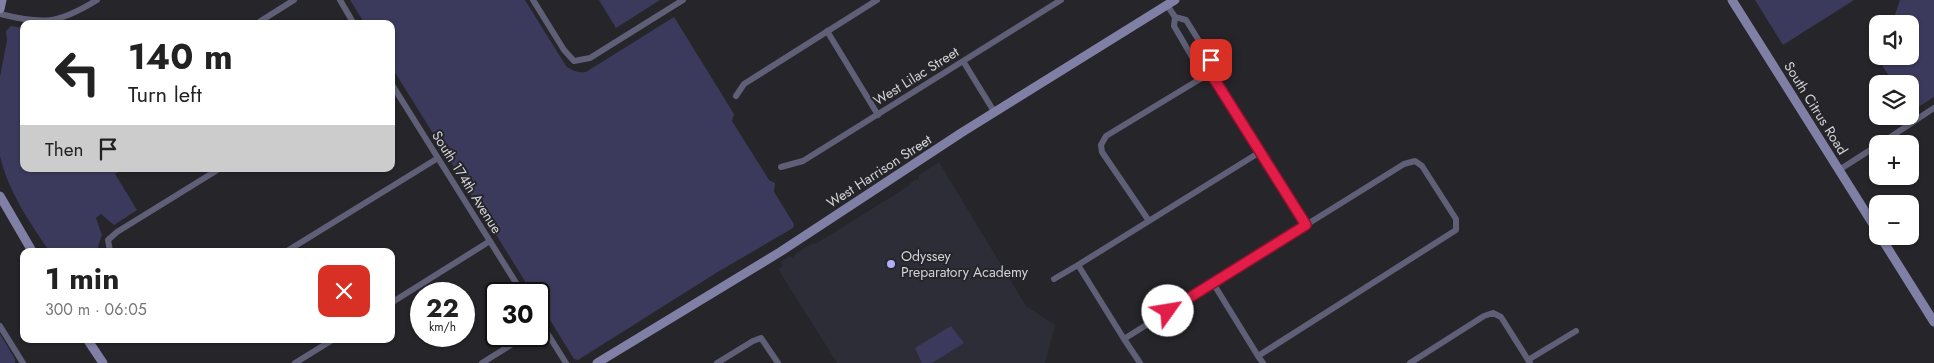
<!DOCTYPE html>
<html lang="en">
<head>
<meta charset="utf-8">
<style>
  body { margin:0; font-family:Jost,sans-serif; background:#f2f2f2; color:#222; height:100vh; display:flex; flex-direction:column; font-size:19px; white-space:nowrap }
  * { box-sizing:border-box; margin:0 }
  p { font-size:16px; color:#767676 }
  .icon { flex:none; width:28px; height:28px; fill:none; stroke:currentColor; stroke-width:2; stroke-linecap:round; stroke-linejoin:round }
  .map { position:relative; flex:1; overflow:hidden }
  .side { position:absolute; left:20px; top:248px; width:375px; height:95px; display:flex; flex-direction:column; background:#fff; border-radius:10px; box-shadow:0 1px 4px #0004 }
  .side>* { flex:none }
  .hud { position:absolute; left:20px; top:20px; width:375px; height:152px; border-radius:10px; box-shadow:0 1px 4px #0004; background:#fff; color:#222; overflow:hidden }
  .fabs { position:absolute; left:1869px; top:15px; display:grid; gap:10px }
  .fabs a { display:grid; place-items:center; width:50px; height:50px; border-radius:10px; background:#fff; box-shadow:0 1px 4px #0004; font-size:25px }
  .speed { position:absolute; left:410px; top:282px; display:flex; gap:10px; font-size:25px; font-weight:700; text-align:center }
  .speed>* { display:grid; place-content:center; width:65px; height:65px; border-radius:50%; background:#fff; box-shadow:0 1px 4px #0004; line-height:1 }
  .speed small { font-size:12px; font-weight:400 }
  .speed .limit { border:2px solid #111; border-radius:8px; background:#fff; color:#111 }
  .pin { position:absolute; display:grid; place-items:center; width:42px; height:42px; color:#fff; margin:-21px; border-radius:10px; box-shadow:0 2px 8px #0006 }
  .me { position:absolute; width:55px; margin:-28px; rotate:58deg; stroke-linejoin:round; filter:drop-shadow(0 0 4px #0008) }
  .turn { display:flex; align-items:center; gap:18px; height:105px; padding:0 25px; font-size:22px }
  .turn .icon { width:65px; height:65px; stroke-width:2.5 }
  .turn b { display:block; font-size:35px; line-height:42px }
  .then { display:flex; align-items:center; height:48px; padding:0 25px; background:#0003; gap:10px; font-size:19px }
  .round { display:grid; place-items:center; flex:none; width:52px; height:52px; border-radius:10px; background:#f2f2f2 }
  .head { display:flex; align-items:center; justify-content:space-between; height:85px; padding:0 25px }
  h1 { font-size:30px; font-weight:700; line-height:38px }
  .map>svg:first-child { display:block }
  .built { fill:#2d2d38 }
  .green { fill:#3c3a5c }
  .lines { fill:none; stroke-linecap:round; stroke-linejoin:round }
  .street { stroke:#5f5f77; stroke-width:6 }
  .secondary { stroke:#807fa5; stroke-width:9 }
  .route-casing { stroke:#92132f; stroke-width:12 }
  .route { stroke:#e11d48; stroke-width:9 }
  .poi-dot { fill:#b1adfa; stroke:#25252a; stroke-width:2 }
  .labels { text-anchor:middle; stroke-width:4; stroke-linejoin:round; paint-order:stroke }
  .street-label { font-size:14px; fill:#d3d3d7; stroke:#25252a }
  .poi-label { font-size:14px; fill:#d3d3d7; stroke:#25252a; text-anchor:start }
</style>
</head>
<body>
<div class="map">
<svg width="1934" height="363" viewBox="0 0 1934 363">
  <rect width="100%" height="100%" fill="#25252a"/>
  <path class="built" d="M939,162L1026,306L1055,325L1045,363H837L778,269L783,266L780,262L790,256L793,259L795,254L811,244L817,243L854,220L907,187L914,180H919V175Z"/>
  <path class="green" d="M350,0H525L566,66C573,71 577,73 586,72L674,17L734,114L732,121L769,180L775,183L774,192L794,224L793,228L716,273L578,360L574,359L539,302V294H533L391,66V24H365Z
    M599,0H660L616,28Z
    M1755,0H1854L1783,45Z
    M1900,0H1934V97L1912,111L1910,109V84H1894L1880,62L1882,56H1910V24H1892Z
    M11,26L24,28V169H123L115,174L137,210L114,225L101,214L96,218L102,235L98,246L99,251H49C29,221 8,191 0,156V77L7,40L6,31Z
    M951,326L964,343L932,363H922L915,348Z
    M0,334L15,359V363H0Z"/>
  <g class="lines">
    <path class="street" d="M340,0L354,24
      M533,0L564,50L574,61L590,58L683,0
      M1167,5L1175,17L1174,26L1198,67L1208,69L1306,225L1404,164L1415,161L1422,166L1456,219V230L1258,356L1213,283L1306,225
      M0,14C44,25 58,24 97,0
      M1175,17L1186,20L1211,60L1208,69
      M256,24L294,0
      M827,31L878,115
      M963,61L995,113
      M391,83L523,294
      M736,96L744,84L877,0
      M1880,144L1934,108
      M781,167L803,161L1061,0
      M1839,170L1878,145
      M1149,221L1102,152L1101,145L1106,136L1210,73
      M110,251L108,240L117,232L219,169
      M287,251L438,158
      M1054,279L1078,265
      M391,303L490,241
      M539,320L566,363
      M0,326L23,363
      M1124,339L1078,265L1260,152
      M1258,356L1263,363
      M1528,360L1576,331
      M295,363L334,339
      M482,363L525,336
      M717,363L753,341L761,338L778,363
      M1140,363L1124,339L1213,283
      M1410,363L1484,316L1493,313L1501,317L1530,363"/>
    <path class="secondary" d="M1732,0L1878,232
      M0,9L2,0
      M0,196L32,251
      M1880,236L1934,322
      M87,339L103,363
      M597,363L780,252L961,133L1175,0"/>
  </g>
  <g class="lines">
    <g class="route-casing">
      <path id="route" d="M1168,311L1306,225L1208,69L1211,60"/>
    </g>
    <use href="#route" class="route"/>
  </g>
  <circle class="poi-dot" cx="891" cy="264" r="5"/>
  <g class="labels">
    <g class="street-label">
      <text transform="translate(916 76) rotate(-32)" y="5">West Lilac Street</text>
      <text transform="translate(1816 108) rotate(58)" y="5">South Citrus Road</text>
      <text transform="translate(879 171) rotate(-33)" y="5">West Harrison Street</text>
      <text transform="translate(467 182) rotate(58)" y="5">South 174th Avenue</text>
    </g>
    <g class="poi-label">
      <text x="901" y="261">Odyssey<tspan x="901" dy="16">Preparatory Academy</tspan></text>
    </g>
  </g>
</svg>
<div class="fabs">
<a><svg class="icon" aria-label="sound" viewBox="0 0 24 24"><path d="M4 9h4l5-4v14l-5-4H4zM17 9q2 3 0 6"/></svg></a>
<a><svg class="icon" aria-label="layers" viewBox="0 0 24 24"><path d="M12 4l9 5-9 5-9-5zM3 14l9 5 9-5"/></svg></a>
<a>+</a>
<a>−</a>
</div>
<div class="speed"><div>22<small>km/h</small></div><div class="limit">30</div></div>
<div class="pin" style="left:1211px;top:60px;background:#d93025"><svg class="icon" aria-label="arrive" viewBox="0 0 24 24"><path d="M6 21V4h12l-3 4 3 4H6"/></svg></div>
<svg class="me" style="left:1168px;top:311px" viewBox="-20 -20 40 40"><circle r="19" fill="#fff"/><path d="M0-13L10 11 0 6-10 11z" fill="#e11d48"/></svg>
<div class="hud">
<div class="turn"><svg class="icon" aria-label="left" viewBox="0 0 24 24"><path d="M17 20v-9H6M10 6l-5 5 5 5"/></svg><div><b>140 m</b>Turn left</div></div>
<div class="then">Then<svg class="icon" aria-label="arrive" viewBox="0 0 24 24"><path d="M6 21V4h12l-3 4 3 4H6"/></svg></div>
</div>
<section class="side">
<div class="head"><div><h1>1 min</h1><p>300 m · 06:05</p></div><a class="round" style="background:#d93025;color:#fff"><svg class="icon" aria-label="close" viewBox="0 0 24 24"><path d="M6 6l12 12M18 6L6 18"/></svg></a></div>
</section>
</div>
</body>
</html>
